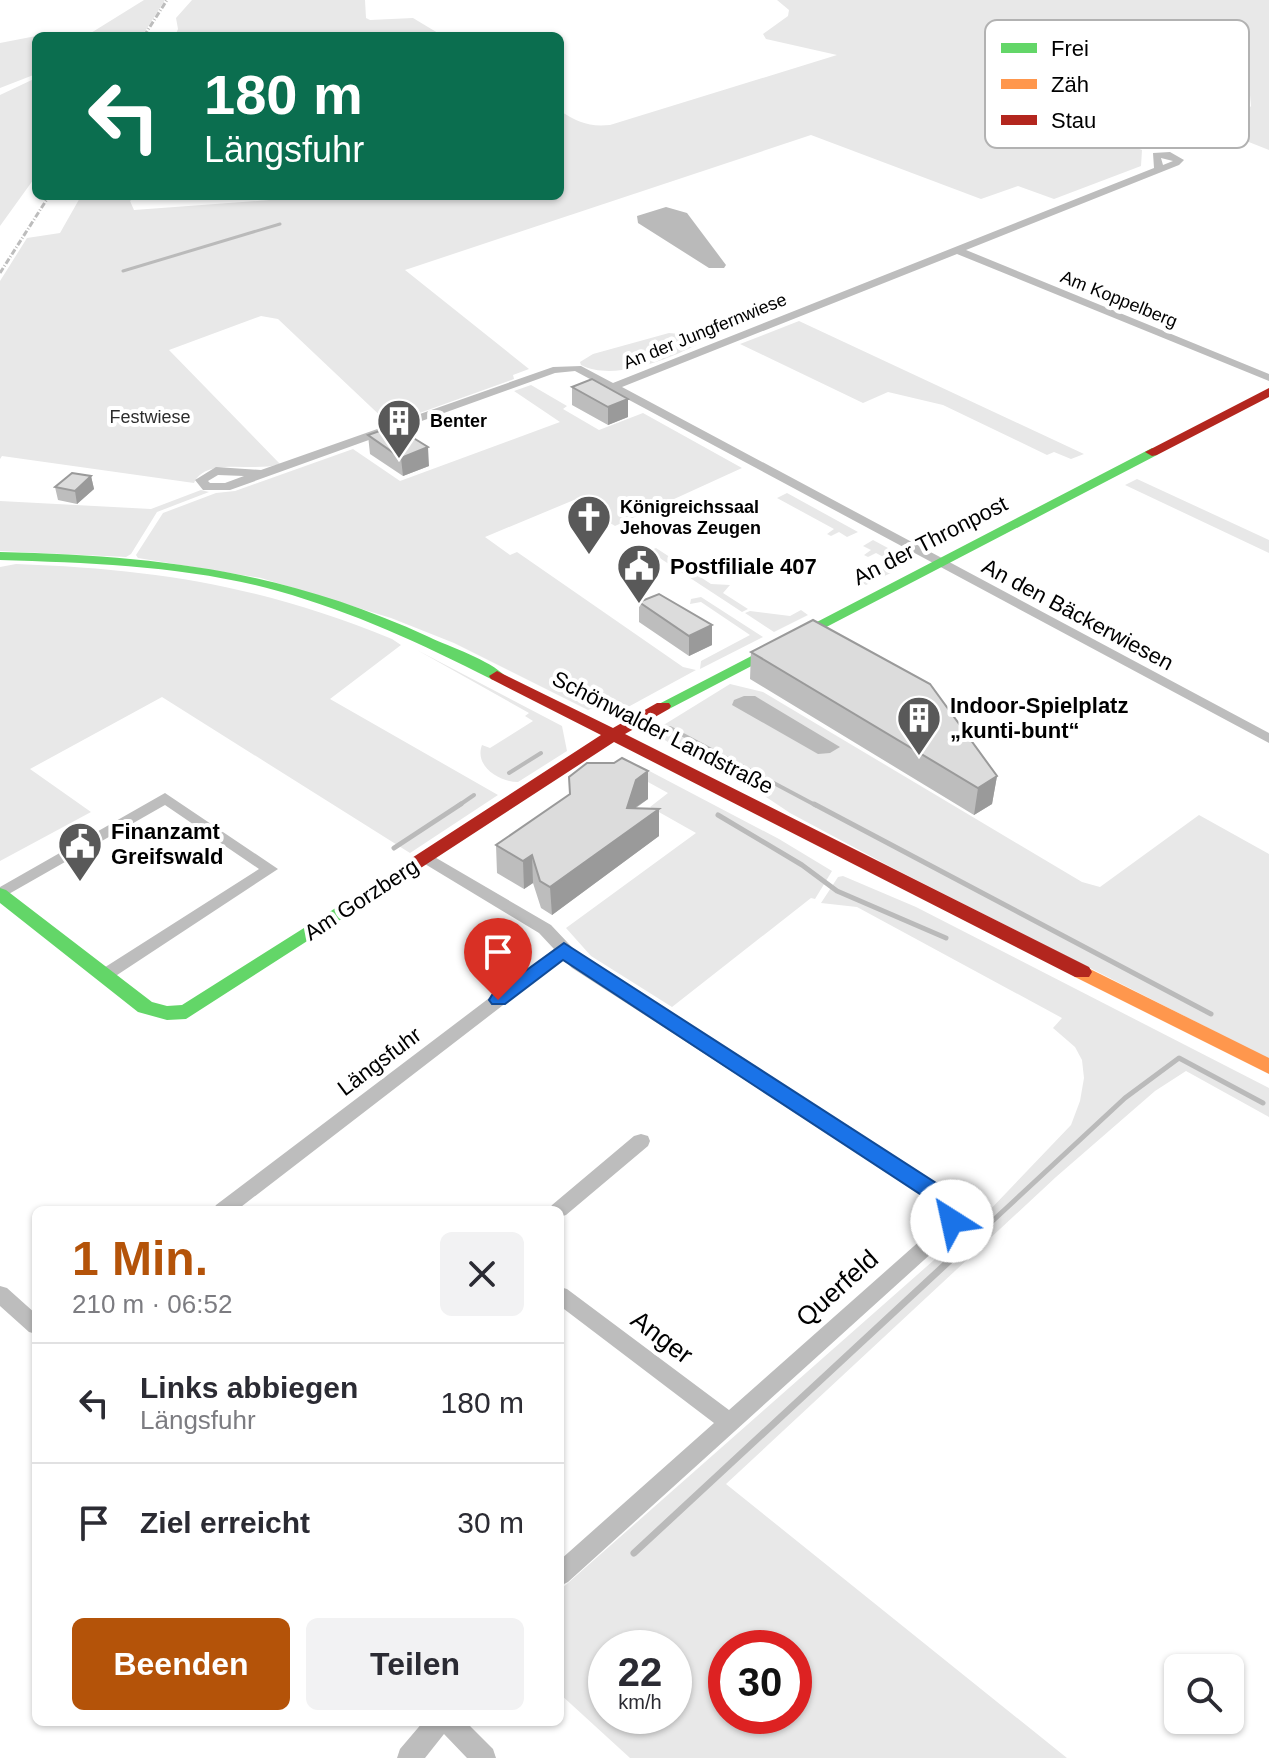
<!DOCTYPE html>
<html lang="de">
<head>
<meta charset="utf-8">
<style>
  body { margin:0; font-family:Helvetica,sans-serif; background:#f2f2f3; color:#2b2b33; height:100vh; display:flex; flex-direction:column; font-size:30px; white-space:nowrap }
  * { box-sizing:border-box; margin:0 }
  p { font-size:26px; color:#7c7c81 }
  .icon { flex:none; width:44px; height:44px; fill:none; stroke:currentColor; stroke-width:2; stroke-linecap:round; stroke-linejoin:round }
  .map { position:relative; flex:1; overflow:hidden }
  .side { position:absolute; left:32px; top:1206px; width:532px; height:520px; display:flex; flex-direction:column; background:#fff; border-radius:12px; box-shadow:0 2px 6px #0004 }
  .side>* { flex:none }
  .hud { position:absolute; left:32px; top:32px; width:532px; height:168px; border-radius:12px; box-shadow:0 2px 6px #0004; background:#0b6e4f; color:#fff; overflow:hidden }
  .buttons { position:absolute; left:1164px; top:1654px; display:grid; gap:16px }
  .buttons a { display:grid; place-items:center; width:80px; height:80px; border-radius:12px; background:#fff; box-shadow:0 2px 6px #0004; font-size:40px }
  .speed { position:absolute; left:588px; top:1630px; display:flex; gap:16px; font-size:40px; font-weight:700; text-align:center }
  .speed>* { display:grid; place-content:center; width:104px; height:104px; border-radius:50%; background:#fff; box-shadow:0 2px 6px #0004; line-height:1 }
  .speed small { font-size:20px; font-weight:400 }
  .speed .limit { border:12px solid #d22; background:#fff; color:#111 }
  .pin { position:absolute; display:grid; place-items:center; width:68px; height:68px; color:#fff; margin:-82px -34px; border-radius:50% 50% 50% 0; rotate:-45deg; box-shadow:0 0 8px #0007 }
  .pin .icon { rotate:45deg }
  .me { position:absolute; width:88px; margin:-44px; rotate:325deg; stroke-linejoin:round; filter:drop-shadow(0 0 6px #0008) }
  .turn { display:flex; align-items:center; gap:28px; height:168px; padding:0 40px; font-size:36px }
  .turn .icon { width:104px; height:104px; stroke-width:2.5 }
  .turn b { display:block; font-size:56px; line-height:68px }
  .round { display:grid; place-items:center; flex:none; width:84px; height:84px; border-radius:12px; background:#f2f2f3 }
  .headline { display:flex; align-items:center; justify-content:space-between; height:136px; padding:0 40px }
  h1 { font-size:48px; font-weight:800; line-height:60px; color:#b45309 }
  .cta { display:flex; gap:16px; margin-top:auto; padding:16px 40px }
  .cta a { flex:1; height:92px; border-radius:12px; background:#b45309; color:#fff; font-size:32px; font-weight:800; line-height:92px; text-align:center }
  .cta a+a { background:#f2f2f3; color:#2b2b33 }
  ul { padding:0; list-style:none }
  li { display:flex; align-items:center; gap:24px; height:120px; padding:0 40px; border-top:2px solid #e1e1e2 }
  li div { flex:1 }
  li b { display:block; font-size:30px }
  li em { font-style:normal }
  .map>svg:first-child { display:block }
  .green { fill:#e8e8e8; fill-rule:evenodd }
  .water { fill:#bababa }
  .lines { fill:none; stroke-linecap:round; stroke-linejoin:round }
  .stream-far3 { stroke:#bababa; stroke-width:3 }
  .stream-far2 { stroke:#bababa; stroke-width:4 }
  .stream-far1 { stroke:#bababa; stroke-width:5 }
  .stream { stroke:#bababa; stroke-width:7 }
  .street { fill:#bdbdbd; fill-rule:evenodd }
  .fast { fill:#63d668; fill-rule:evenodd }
  .slow { fill:#ff974d; fill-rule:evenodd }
  .jam { fill:#b3261e; fill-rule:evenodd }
  .rail { stroke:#bdbdbd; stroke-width:3; stroke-dasharray:6 2 1 2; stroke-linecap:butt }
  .wall { fill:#bdbdbd }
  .shaded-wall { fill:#9a9a9a }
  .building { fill:#dcdcdc; stroke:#9a9a9a; stroke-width:2 }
  .route { fill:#1a73e8; stroke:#114b97; stroke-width:2 }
  .labels { text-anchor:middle; stroke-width:8; stroke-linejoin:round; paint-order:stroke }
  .far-street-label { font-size:18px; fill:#000; stroke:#fff }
  .far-park-label { font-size:18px; fill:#2d2d2d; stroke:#fff }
  .far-poi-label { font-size:18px; font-weight:bold; fill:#000; stroke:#fff; text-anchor:start }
  .street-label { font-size:22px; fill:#000; stroke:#fff }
  .poi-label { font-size:22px; font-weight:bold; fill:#000; stroke:#fff; text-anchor:start }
  .near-street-label { font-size:26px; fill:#000; stroke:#fff }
  .key { fill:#fff; stroke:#b2b2b2; stroke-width:2 }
  .key-label { font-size:22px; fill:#000 }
</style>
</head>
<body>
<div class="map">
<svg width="1269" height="1758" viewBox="0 0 1269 1758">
  <rect width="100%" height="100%" fill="#fff"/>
  <path class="green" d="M144,0H165L142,36H86Z
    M192,0H365L366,18L370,20L413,18L443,36H175L178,29L176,18Z
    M777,0H1269V150L1221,131L1239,120L1251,106L1248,73L1242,71L1245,105L1231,119L1205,130L1142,117L1099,133L1142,150L1141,166L1054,199L1018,186L981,199L811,135L405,270L529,369L513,375L514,379L389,424L278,319L261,316L169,350L280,464C254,473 206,456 194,483L2,456L0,459V281L27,238L60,233L81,196H135L130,201L134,210L270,200L278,196H560V111C578,122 588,127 610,125L837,55L766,39L763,34L788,16L789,10Z
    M36,36V74L0,88V43Z
    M36,78V176L0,226V95Z
    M799,321L1084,454L1071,459L1054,452L1047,455L943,405L888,392L863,403L740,344Z
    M669,333L711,337C678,356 616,383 581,365L580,362L593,354Z
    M531,385L567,406L563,409L599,430L643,413L742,468L615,526L574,500L485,537L510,555L517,552L683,667L696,670L628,707L604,704L588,710L454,643L391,618L261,578L138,558L136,555L163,513L216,493L235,491L353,449L400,481L560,422L514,391Z
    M1137,479L1269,540V553L1125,485Z
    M201,490L209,492L157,512L131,554L126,557L0,551V501L151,509Z
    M787,493L858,532L847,537L839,532L831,536L827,534L834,529L777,498Z
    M873,540L901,555V568L866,585L859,581L887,567V559L876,553L868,557L864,555L871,550L863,546Z
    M656,548L711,584L730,585L723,593L748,609L742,612L649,551Z
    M16,564C156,569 262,586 392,639L401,645L330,699L498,795L410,853L162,697L30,769L91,812L0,861V567Z
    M701,597L763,637L700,669L701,661L750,635L701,602L690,604L691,599Z
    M801,610L808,615L774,632L745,613L750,611L790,616Z
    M417,650L562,726L567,751L518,782C499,782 474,766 482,745L490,748L533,721L525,716L529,713Z
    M730,684L763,692L1082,882L1100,887L1199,815L1269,854V1059L889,866L790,813L751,787L753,784L723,769L725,766L679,749L660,737L662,726Z
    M589,765H638L779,839L832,871L815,899L811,898L672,1007L591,956L566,928L696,833L650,807L668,793L628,771Z
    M843,876L916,907L1269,1088V1117L1186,1071L1155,1091L1056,1177L726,1484L1067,1758H630L560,1694V1590L985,1215L1071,1125L1080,1101L1084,1078L1082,1060L1075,1047L1053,1028L1062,1018L857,907L821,903L838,877ZM606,1648H674V1716H606ZM794,1648V1716H726V1648Z"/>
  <path class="water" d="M666,207L687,213L726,265L724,268H709L638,223L637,216Z
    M744,696H755L840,747L830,753L818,754L732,705L734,700Z"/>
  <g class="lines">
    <path class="stream-far3" d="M123,271L280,224"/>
    <path class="stream-far2" d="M670,728L817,806
      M509,773L541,753
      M458,806L474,795"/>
    <path class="stream-far1" d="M814,804L1211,1014
      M718,815L802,865L837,891L946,938
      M394,848L461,804
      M986,1227L1125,1098L1179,1058L1263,1103"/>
    <path class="stream" d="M634,1553L988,1225"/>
    <path class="street" d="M1153,153L1170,152L1184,160L1179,165L966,250L1269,374V381L957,254L622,387L1269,733V743L575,371L555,373L230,490H203L195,480L216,467L261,470L553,367L581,366L613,383L1154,168ZM1161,158L1173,161L1163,165ZM218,475L244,476L225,483H210L208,481Z
      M165,793L278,869L111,979H99L97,975L99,971L259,869L165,805L0,899V887Z
      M426,852L551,925L584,960L949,1193L962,1214L955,1232L568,1582L560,1586V1560L714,1423L560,1306V1287L567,1289L729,1410L940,1223L942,1215L935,1203L572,968L563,959L237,1210H213L216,1205L554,949L539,933L420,861L418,857Z
      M641,1134L648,1136L650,1141L648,1146L566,1215L560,1217V1210H549L552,1205L634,1136Z
      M0,1286L7,1288L36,1314V1334L29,1332L0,1306Z
      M423,1722H466L493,1749L496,1758H467L444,1734L425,1758H397L400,1749Z"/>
    <path class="fast" d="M1152,448L1157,449V455L669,709H657L655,706Z
      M0,552C159,556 282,570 429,637C450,647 490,660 505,676L497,681L491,679C422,644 353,612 278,591C188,566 93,563 0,560Z
      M407,863L416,869L413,873L186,1019L167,1020L138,1012L0,903V888L6,890L152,1002L167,1006L182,1005Z"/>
    <path class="slow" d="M1082,965L1269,1058V1074L1075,977L1072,972L1075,967Z"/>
    <path class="jam" d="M1269,388V397L1157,455L1152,456L1145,452Z
      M497,671L613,728L657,703H669L671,706L669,709L625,734L1089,967L1092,972L1089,977H1075L614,742L413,873H401L398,869L401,865L601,735L491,679L489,676Z"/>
    <path class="rail" d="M144,36L167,0
      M0,273L49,196"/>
  </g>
  <path class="wall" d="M572,387L628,399V417L608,425L572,405Z
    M368,435L429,466L403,476L370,454Z
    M91,476L94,489L77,504L58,500L55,487Z
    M639,602L712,625V645L689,656L639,622Z
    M751,652L997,776L992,804L974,815L750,679Z
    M648,771V799L636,808L659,809V836L552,915L541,908L533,883L524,889L497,873L496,845Z"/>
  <path class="shaded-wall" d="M628,399V417L608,425V407Z
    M428,447L429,466L403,476L401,458Z
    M91,476L94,489L77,504L75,491Z
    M712,625V645L689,656V636Z
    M648,771V799L636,807L628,831L659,809V836L552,915L550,887L627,808L636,780Z
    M997,776L992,804L974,815L978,788Z
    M532,855L533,883L524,889L523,861Z"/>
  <path class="building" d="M592,379L628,399L608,407L572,387Z
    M394,426L428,447L401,458L368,435Z
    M72,473L91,476L75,491L55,487Z
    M659,594L712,625L689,636L639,602Z
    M813,620L930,684L997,776L978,788L751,652Z
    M622,758L648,771L636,780L627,808L659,809L550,887L540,881L532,855L523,861L496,845L570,794L569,777L587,763H614Z"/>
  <path class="route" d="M564,943L950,1192L963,1214L960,1227L952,1229L944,1227L935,1204L563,960L505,1004H492L489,1000L492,995Z"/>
  <defs>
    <g id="building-pin" transform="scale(2.3)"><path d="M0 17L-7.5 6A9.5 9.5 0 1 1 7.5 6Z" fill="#595959" stroke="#fff"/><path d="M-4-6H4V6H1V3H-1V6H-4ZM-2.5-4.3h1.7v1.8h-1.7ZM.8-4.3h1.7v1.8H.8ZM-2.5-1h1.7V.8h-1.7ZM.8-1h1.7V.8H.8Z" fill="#fff"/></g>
    <g id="church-pin" transform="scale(2.3)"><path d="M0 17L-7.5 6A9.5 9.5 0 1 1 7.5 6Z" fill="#595959" stroke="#fff"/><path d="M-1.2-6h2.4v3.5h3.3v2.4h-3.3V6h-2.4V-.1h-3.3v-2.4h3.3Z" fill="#fff"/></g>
    <g id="civic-pin" transform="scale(2.3)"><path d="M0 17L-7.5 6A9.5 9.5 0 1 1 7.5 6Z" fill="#595959" stroke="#fff"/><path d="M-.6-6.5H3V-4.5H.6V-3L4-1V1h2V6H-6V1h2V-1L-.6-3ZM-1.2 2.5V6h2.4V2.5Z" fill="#fff"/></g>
  </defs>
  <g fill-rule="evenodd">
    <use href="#building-pin" x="399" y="421"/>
    <use href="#church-pin" x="589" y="517"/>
    <use href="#civic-pin" x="639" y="566"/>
    <use href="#building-pin" x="919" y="718"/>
    <use href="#civic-pin" x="80" y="844"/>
  </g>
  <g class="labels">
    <g class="far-street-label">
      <text transform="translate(1119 299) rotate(22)" y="6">Am Koppelberg</text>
      <text transform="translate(705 331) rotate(-22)" y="6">An der Jungfernwiese</text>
    </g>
    <g class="far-park-label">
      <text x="150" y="423">Festwiese</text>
    </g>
    <g class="far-poi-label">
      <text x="430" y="427">Benter</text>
      <text x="620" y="513">Königreichssaal<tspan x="620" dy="21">Jehovas Zeugen</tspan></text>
    </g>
    <g class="street-label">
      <text transform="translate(930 540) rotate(-27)" y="8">An der Thronpost</text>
      <text transform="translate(1078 614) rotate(28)" y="8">An den Bäckerwiesen</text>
      <text transform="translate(663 732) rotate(27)" y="8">Schönwalder Landstraße</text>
      <text transform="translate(361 899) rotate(-33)" y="8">Am Gorzberg</text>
      <text transform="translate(379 1061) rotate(-37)" y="8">Längsfuhr</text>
    </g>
    <g class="poi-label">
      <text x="670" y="574">Postfiliale 407</text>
      <text x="950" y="713">Indoor-Spielplatz<tspan x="950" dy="25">„kunti-bunt“</tspan></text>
      <text x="111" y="839">Finanzamt<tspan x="111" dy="25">Greifswald</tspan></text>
    </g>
    <g class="near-street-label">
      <text transform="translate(837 1288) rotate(-42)" y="9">Querfeld</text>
      <text transform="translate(662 1337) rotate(37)" y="9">Anger</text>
    </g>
  </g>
  <rect x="985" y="20" width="264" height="128" rx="12" class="key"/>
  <rect x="1001" y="43" width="36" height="10" fill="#63d668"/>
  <rect x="1001" y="79" width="36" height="10" fill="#ff974d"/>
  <rect x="1001" y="115" width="36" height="10" fill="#b3261e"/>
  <g class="key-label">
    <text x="1051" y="56">Frei</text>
    <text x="1051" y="92">Zäh</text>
    <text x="1051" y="128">Stau</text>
  </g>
</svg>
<div class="buttons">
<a><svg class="icon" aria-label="search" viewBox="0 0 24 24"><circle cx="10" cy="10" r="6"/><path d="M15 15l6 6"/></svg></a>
</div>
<div class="speed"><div>22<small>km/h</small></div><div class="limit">30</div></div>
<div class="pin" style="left:498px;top:1000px;background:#d93025"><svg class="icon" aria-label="arrive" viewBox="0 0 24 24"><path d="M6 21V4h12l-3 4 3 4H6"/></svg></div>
<svg class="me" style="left:952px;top:1221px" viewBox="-20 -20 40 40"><circle r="19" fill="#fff"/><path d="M0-13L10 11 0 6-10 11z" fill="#1a73e8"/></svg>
<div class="hud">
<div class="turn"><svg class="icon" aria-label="left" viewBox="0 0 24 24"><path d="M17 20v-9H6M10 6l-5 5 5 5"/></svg><div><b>180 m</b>Längsfuhr</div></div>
</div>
<section class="side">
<div class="headline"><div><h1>1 Min.</h1><p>210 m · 06:52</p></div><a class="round"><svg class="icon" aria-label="close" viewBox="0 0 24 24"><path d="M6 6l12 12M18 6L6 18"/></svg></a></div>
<ul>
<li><svg class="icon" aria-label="left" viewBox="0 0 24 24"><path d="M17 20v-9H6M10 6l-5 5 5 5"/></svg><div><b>Links abbiegen</b><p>Längsfuhr</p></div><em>180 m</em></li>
<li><svg class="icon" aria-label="arrive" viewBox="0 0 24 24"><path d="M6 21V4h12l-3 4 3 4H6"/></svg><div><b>Ziel erreicht</b></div><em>30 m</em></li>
</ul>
<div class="cta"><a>Beenden</a><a>Teilen</a></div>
</section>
</div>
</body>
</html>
